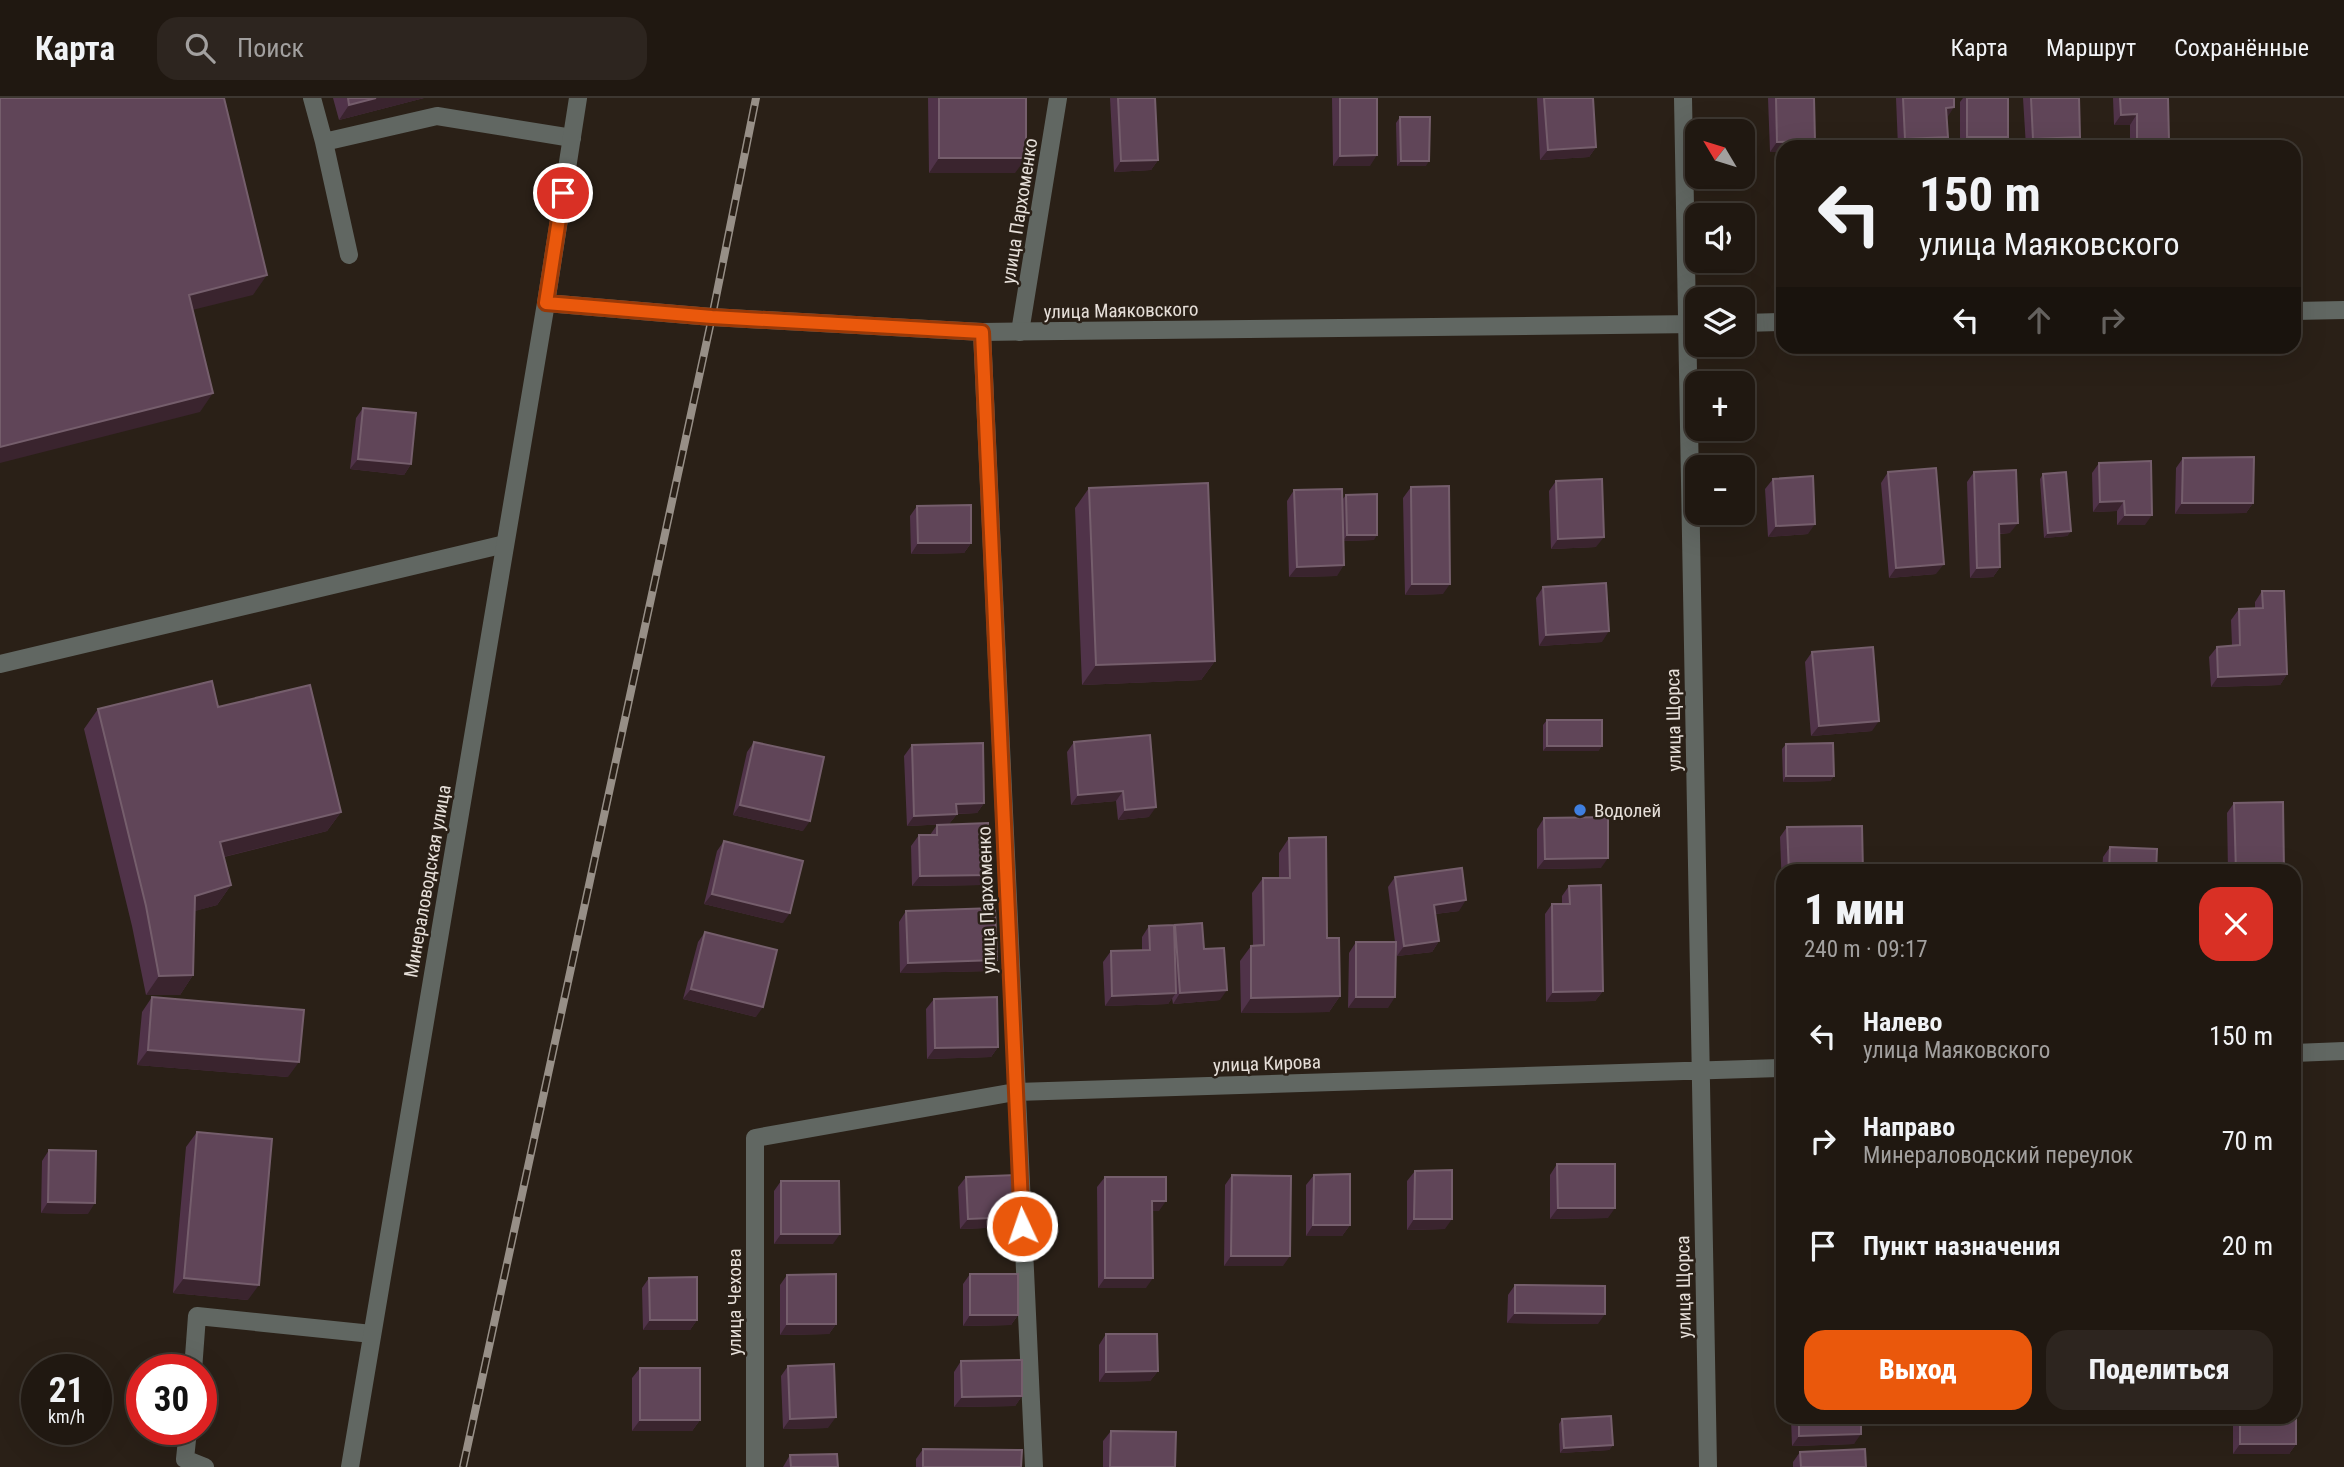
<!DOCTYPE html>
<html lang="ru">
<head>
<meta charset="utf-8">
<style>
  body { margin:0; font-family:"Roboto Condensed",sans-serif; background:#2d251f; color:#f1f3f6; height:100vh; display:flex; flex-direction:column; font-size:26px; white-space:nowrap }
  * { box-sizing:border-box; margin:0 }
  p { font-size:23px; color:#a2a09f }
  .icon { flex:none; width:38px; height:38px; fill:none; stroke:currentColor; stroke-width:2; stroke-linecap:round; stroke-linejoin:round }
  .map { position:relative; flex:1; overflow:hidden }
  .drawer { position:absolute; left:1776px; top:766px; width:525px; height:560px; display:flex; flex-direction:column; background:#201811; border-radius:21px; box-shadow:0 7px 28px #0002,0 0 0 2px #3d3731 }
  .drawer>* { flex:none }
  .banner { position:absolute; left:1776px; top:42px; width:525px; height:214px; border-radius:21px; box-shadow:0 7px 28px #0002,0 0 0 2px #3d3731; background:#201811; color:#f1f3f6; overflow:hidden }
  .needle { width:46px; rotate:308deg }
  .fabs { position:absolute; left:1685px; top:21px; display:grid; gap:14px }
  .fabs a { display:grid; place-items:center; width:70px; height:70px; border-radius:14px; background:#201811; box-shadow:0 7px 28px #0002,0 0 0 2px #3d3731; font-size:35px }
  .speed { position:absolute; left:21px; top:1256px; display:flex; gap:14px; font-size:35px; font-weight:700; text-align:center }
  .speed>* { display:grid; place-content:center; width:91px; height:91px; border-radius:50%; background:#201811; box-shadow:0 7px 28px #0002,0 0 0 2px #3d3731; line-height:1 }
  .speed small { font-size:18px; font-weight:400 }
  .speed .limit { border:10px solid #d22; background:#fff; color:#111 }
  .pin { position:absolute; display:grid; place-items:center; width:60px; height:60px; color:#fff; margin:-30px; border:4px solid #fff; border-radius:50%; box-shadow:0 2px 7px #0007 }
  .me { position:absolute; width:77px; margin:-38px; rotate:357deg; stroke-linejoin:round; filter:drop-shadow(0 0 5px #0008) }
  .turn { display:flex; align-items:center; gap:24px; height:147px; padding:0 28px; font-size:32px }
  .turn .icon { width:91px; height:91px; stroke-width:2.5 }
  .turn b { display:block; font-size:49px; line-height:60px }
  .lanes { display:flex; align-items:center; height:66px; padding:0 28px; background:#0003; justify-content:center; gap:35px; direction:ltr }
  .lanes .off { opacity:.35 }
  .round { display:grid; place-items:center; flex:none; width:74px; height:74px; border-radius:21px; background:#2d251f }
  .head { display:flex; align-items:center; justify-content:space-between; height:119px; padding:0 28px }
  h1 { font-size:42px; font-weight:800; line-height:52px }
  .action { display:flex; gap:14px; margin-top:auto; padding:14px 28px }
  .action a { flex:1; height:80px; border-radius:21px; background:#ea580c; color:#fff; font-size:28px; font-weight:800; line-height:80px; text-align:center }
  .action a+a { background:#2d251f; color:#f1f3f6 }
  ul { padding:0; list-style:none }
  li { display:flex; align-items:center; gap:21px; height:105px; padding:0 28px }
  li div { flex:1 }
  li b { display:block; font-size:26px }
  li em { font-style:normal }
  header { display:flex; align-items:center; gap:42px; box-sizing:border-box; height:98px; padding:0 35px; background:#201811; border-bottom:2px solid #3d3731 }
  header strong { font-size:33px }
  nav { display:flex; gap:38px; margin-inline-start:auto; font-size:24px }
  .search { width:490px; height:63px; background:#2d251f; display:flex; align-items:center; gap:18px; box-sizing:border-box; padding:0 24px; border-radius:21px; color:#a2a09f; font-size:26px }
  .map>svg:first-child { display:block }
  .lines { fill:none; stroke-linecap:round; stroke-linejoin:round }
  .service { stroke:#616762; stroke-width:18 }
  .minor { stroke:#616762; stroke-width:18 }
  .tertiary { stroke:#616762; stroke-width:18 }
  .rail-casing { stroke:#978f87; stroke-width:8 }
  .rail { stroke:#2a2017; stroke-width:5; stroke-dasharray:16; stroke-linecap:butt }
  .wall { fill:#503349 }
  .shaded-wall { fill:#3a242e }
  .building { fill:#604558; stroke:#755e6c; stroke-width:2 }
  .route-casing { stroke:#983908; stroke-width:18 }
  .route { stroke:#ea580c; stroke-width:12 }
  .shop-dot { fill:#3f7fe0; stroke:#2a2017; stroke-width:2.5 }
  .labels { text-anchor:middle; stroke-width:5; stroke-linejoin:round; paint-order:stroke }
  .street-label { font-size:19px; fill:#e6dfd9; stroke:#2a2017 }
  .poi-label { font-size:19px; fill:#e6dfd9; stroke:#2a2017; text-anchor:start }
</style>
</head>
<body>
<header>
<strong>Карта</strong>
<div class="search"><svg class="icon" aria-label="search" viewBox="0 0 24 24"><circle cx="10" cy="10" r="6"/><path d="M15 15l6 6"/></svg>Поиск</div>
<nav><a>Карта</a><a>Маршрут</a><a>Сохранённые</a></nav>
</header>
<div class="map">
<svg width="2344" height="1369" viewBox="0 0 2344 1369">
  <rect width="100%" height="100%" fill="#2a2017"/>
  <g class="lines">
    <path class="service" d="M312,0L324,44L437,18L572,40
      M324,44L349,157
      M0,566L505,446
      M193,1272L197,1218L372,1236
      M188,1332L185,1361L205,1369"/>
    <path class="minor" d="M1683,0L1708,1369
      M982,234L1034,1369
      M1020,234L1058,0
      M2294,955L2344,953
      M350,1369L546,205
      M755,1369V1040L1015,994L1783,970"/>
    <path class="tertiary" d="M578,0L546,205L712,219L982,234L1698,226
      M2294,213L2344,212
      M1743,225L1783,224"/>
    <g class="rail-casing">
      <path id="rail" d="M463,1369L712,219L756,0"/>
    </g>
    <use href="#rail" class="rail"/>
  </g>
  <path class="wall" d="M333,0H424L339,22Z
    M928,0H1026L1015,75H929Z
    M1110,0H1155L1158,62L1151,72L1114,74Z
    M1332,0H1377L1370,68H1333Z
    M1537,0H1593L1596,49L1589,59L1540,62Z
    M1768,0H1814L1783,49V54H1770Z
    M1896,0H1954L1947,20L1948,39L1941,49H1898Z
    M1963,0H2008L2001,49H1960V4Z
    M2023,0H2079L2074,49H2026Z
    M2113,0H2168L2165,49H2130V27H2114Z
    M1400,19L1426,68H1397L1396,25Z
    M363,310L411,366L404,377L350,371L356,320Z
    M2183,360L2253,405L2246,415L2175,416L2176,370Z
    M2099,365L2145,427H2117V413L2093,414L2092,375Z
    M1888,374L1936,476L1889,480L1881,385Z
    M1974,374L2010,435L1999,436L2000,469L1993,479L1970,480L1967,384Z
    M2043,376L2071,433L2067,438L2044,440L2040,381Z
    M1773,381L1808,436L1768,439L1765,391Z
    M1556,383L1596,449L1551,451L1549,393Z
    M1411,389L1443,496L1405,497L1403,400Z
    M1089,390L1215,563L1201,582L1082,587L1075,410Z
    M1294,392L1342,402L1346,397L1374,442L1343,443L1337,478L1289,479L1287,403Z
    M917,408L971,445L964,455L911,456L910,418Z
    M1543,489L1602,544L1539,548L1536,500Z
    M2262,493L2287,576L2280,587L2211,589L2209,559L2217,549L2232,548L2231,522L2239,511H2255V504Z
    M1812,554L1872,633L1811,638L1805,564Z
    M218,609L341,714L327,733L224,759L231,787L217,807L194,813L193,877L180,897H146L132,828L84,631L98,611Z
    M1547,622L1602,648L1598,653H1543V627Z
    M754,644L803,733L733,717L747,654Z
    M1074,644L1149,719L1118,722L1116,703L1071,707L1067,654Z
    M1786,646L1834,678L1830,683L1783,684L1782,651Z
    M912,647L984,705L977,715L957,716L949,726L907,728L904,658Z
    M2234,705L2284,774H2228L2227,715Z
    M1544,720L1601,770L1537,771V731Z
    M937,727L989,777L982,787L912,788L911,748L919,737H930Z
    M1787,729L1863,774H1783V791H1782L1780,739Z
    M1289,740L1327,840L1340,898L1329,914L1241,915L1240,863L1251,848H1253L1252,795L1263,780H1279V755Z
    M724,743L783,825L704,806L717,753Z
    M2110,749L2156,774H2102L2103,759Z
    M1395,779L1459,813L1435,816L1439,843L1432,854L1397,858L1396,848L1388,910H1348L1349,855L1356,844H1395L1388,789Z
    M1569,788L1603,893L1595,903L1546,904L1545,816L1552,806H1562V798Z
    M906,813L997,862L990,873L900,875L899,824Z
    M1175,827L1204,851L1220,902L1173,906L1172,900L1168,906L1105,908L1103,864L1111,853H1142V839L1149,828L1174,829Z
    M705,834L756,919L683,901L698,844Z
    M152,899L288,979L137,967L142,914Z
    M934,901L998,949L991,959L927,961L926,911Z
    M197,1034L248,1202L173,1195L186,1049Z
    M49,1052L88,1116L41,1115L42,1063Z
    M1557,1066L1608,1120L1550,1121V1077Z
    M1415,1073L1445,1131L1407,1132V1083Z
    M1232,1077L1283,1168H1224L1225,1087Z
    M1314,1077L1350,1127L1342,1138H1306V1087Z
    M966,1079L1010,1129L960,1131L958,1089Z
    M1105,1079L1159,1113H1153L1146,1190H1098L1097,1089Z
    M781,1083L833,1146H774V1093Z
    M970,1176L1018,1217L1011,1227L963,1228V1186Z
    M787,1177L836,1226L829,1236L780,1237V1187Z
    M649,1180L697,1222L690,1232H643L642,1190Z
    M1515,1187L1598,1226L1507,1225L1508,1197Z
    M1106,1236L1158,1273L1150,1283L1099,1284V1247Z
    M961,1263L1022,1298L1015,1308L954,1309V1274Z
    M788,1268L828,1330L783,1331L781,1278Z
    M640,1270L700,1322L692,1333H632V1280Z
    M1791,1320H1861L1854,1346L1792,1348Z
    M2233,1320H2294L2296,1346L2289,1356H2233Z
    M1562,1321L1613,1347L1609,1352L1560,1355L1559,1326Z
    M1111,1333L1175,1369H1103V1343Z
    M923,1351L1021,1369H916V1361Z
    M1800,1354L1866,1369H1793V1364Z
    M790,1357L838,1369H783Z"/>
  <path class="shaded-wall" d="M376,0H424L339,22L349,7Z
    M1954,9L1947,20L1946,10Z
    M2137,16L2130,27H2114L2121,17Z
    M1948,39L1941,49H1900L1905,41Z
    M1967,39H2008L2001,49H1960Z
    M2080,39L2074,49H2027L2033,41Z
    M1815,43L1810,49H1783V54H1770L1777,44Z
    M2169,43L2165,49H2134L2137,44Z
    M1596,49L1589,59L1540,62L1548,52Z
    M1377,57L1370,68H1333L1340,58Z
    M939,60H1026L1015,75H929Z
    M1158,62L1151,72L1114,74L1121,63Z
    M1401,63H1429L1426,68H1397Z
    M267,177L253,197L176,216L189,197Z
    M213,295L200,314L0,365V349Z
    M358,361L411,366L404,377L350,371Z
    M2124,403L2117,413L2093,414L2100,404Z
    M2182,405H2253L2246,415L2175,416Z
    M2125,417H2152L2145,427H2117Z
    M2018,425L2010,435L1991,436L1999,426Z
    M1815,426L1808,436L1768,439L1776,428Z
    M2071,433L2067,438L2044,440L2048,435Z
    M1347,437H1377L1374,442L1343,443Z
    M1604,439L1596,449L1551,451L1558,441Z
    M918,445H971L964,455L911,456Z
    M1944,466L1936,476L1889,480L1896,470Z
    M1344,467L1337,478L1289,479L1297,469Z
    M2000,469L1993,479L1970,480L1977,470Z
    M1412,486H1450L1443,496L1405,497Z
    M1609,533L1602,544L1539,548L1546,537Z
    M1215,563L1201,582L1082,587L1096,567Z
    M2287,576L2280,587L2211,589L2218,579Z
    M1879,623L1872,633L1811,638L1819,628Z
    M1547,648H1602L1598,653H1543Z
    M1786,678H1834L1830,683L1783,684Z
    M1123,693L1116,703L1071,707L1078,697Z
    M984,705L977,715L949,716L956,706Z
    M740,707L810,723L803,733L733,717Z
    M1156,709L1149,719L1118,722L1125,712Z
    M341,714L327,733L207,763L220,744Z
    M957,716L949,726L907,728L914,718Z
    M1608,760L1601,770L1537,771L1545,761Z
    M989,777L982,787L912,788L920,778Z
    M231,787L217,807L181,817L195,798Z
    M712,796L790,815L783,825L704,806Z
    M1466,802L1459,813L1427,817L1434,807Z
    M1439,843L1432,854L1397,858L1404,848Z
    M997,862L990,873L900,875L908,865Z
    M193,877L180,897H146L159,878Z
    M691,891L763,909L756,919L683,901Z
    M1227,892L1220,902L1173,906L1180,895Z
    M1603,893L1595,903L1546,904L1553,894Z
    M1176,895L1168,906L1105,908L1112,898Z
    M1340,898L1329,914L1241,915L1251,900Z
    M1356,899H1395L1388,910H1348Z
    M998,949L991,959L927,961L935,950Z
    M148,952L299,964L288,979L137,967Z
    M1152,1103H1166L1159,1113H1145Z
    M48,1104L95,1105L88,1116L41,1115Z
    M1558,1110H1615L1608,1120L1550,1121Z
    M1018,1119L1010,1129L960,1131L968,1121Z
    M1414,1121H1452L1445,1131L1407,1132Z
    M1313,1127H1350L1342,1138H1306Z
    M781,1136H840L833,1146H774Z
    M1231,1158H1290L1283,1168H1224Z
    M184,1180L259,1187L248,1202L173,1195Z
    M1105,1180H1153L1146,1190H1098Z
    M1515,1215L1605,1216L1598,1226L1507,1225Z
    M970,1217H1018L1011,1227L963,1228Z
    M2294,1218H2301L2294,1227Z
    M650,1222H697L690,1232H643Z
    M787,1226H836L829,1236L780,1237Z
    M1158,1273L1150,1283L1099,1284L1106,1274Z
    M1022,1298L1015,1308L954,1309L962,1299Z
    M836,1319L828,1330L783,1331L790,1321Z
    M640,1322H700L692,1333H632Z
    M1861,1336L1854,1346L1792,1348L1799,1338Z
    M2240,1346H2296L2289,1356H2233Z
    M1613,1347L1609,1352L1560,1355L1564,1350Z"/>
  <path class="building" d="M0,0H224L267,177L189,197L213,295L0,349Z
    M348,0H376L349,7Z
    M939,0H1026V60H939Z
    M1118,0H1155L1158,62L1121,63Z
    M1340,0H1377V57L1340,58Z
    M1544,0H1593L1596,49L1548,52Z
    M1776,0H1814L1815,43L1777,44Z
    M1903,0H1954V9L1946,10L1948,39L1905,41Z
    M1967,0H2008V39H1967Z
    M2031,0H2079L2080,39L2033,41Z
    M2120,0H2168L2169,43L2137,44V16L2121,17Z
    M1400,19H1430L1429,63H1401Z
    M363,310L416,315L411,366L358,361Z
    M2254,359L2253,405H2182L2183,360Z
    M2151,363L2152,417H2125L2124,403L2100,404L2099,365Z
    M1936,370L1944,466L1896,470L1888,374Z
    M2016,372L2018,425L1999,426L2000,469L1977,470L1974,374Z
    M2066,374L2071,433L2048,435L2043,376Z
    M1813,378L1815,426L1776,428L1773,381Z
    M1602,381L1604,439L1558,441L1556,383Z
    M1208,385L1215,563L1096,567L1089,390Z
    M1449,388L1450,486H1412L1411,389Z
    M1342,391L1344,467L1297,469L1294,392Z
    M1377,396V437H1347L1346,397Z
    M971,407V445H918L917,408Z
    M1606,485L1609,533L1546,537L1543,489Z
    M2262,493H2284L2287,576L2218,579L2217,549L2240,547L2239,511L2263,510Z
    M1873,549L1879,623L1819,628L1812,554Z
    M212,583L218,609L310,587L341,714L220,744L231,787L195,798L193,877L159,878L146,808L98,611Z
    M1547,622H1602V648H1547Z
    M1150,637L1156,709L1125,712L1123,693L1078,697L1074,644Z
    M754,644L824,659L810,723L740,707Z
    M983,645L984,705L956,706L957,716L914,718L912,647Z
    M1833,645L1834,678H1786V646Z
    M2283,704L2284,774H2236L2234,705Z
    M1608,719V760L1545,761L1544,720Z
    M988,725L989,777L920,778L919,737H937V727Z
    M1862,728L1863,774H1789L1787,729Z
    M1326,739L1327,840H1339L1340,898L1251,900V848L1264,847L1263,780H1290L1289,740Z
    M724,743L803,763L790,815L712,796Z
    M2110,749L2157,751L2156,774H2109Z
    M1462,770L1466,802L1434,807L1439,843L1404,848L1395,779Z
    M1601,787L1603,893L1553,894L1552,806H1570L1569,788Z
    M995,810L997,862L908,865L906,813Z
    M1202,825L1204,851L1224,850L1227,892L1180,895L1175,827Z
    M1174,827L1176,895L1112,898L1111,853L1150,852L1149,828Z
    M705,834L777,852L763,909L691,891Z
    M1356,844H1396L1395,899H1356Z
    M152,899L304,912L299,964L148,952Z
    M997,899L998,949L935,950L934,901Z
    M197,1034L272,1041L259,1187L184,1180Z
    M2294,1051H2298V1093H2294Z
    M49,1052L96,1053L95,1105L48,1104Z
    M1557,1066H1615V1110H1558Z
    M1452,1072V1121H1414L1415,1073Z
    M1350,1076V1127H1313L1314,1077Z
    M1016,1077L1018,1119L968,1121L966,1079Z
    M1232,1077L1291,1078L1290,1158H1231Z
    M1105,1079H1166V1103H1152L1153,1180H1105Z
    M781,1083H839L840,1136H781Z
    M2294,1172H2300L2301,1218H2294Z
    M836,1176V1226H787V1177Z
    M970,1176H1018V1217H970Z
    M697,1179V1222H650L649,1180Z
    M1515,1187L1605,1188V1216L1515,1215Z
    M1106,1236H1157L1158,1273L1106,1274Z
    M1022,1262V1298L962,1299L961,1263Z
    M834,1266L836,1319L790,1321L788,1268Z
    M640,1270H700V1322H640Z
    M2294,1303H2296V1346H2240V1320H2294Z
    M1611,1318L1613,1347L1564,1350L1562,1321Z
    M1799,1320H1861V1336L1799,1338Z
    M1111,1333L1176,1334L1175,1369H1110Z
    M923,1351L1022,1352L1021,1369H923Z
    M1865,1351L1866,1369H1801L1800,1354Z
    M837,1356L838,1369H791L790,1357Z"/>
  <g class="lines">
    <g class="route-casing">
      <path id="route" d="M563,95L546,205L712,219L982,234L1022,1128"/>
    </g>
    <use href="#route" class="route"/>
  </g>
  <circle class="shop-dot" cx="1580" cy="712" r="7"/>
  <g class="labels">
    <g class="street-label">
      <text transform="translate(1019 113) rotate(-81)" y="7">улица Пархоменко</text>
      <text transform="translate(1121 212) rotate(-1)" y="7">улица Маяковского</text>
      <text transform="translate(1673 622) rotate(-91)" y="7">улица Щорса</text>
      <text transform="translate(427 783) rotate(-80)" y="7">Минераловодская улица</text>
      <text transform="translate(986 802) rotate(-92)" y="7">улица Пархоменко</text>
      <text transform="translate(1267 965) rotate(-2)" y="7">улица Кирова</text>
      <text transform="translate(1683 1189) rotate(-91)" y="7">улица Щорса</text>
      <text transform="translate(734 1204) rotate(-90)" y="7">улица Чехова</text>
    </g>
    <g class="poi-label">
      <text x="1594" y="719">Водолей</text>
    </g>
  </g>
</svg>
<div class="fabs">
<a><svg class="needle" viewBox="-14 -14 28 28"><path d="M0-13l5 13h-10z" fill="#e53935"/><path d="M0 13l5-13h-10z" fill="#a2a09f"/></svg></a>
<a><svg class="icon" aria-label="sound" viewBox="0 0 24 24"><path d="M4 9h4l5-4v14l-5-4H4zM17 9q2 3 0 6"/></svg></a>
<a><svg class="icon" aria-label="layers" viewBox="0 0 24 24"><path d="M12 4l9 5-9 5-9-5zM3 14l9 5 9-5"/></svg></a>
<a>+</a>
<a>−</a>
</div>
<div class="speed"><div>21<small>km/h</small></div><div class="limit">30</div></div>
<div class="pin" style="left:563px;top:95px;background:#d93025"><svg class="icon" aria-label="arrive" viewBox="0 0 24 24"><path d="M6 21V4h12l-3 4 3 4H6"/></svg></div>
<svg class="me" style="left:1022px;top:1128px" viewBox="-20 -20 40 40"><circle r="17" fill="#ea580c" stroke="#fff" stroke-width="3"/><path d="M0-11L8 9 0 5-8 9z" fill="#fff"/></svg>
<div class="banner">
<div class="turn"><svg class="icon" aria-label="left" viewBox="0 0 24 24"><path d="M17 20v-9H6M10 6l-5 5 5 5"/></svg><div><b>150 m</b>улица Маяковского</div></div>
<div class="lanes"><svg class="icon" aria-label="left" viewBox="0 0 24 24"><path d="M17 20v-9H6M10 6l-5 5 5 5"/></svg><svg class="icon off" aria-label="ahead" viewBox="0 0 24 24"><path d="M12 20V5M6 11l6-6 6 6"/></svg><svg class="icon off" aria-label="right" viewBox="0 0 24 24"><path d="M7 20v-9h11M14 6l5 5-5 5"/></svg></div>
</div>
<section class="drawer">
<div class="head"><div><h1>1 мин</h1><p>240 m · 09:17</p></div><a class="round" style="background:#d93025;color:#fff"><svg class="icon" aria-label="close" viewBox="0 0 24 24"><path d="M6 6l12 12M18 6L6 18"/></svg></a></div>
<ul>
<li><svg class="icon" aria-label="left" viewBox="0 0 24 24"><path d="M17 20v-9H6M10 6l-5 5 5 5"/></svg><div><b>Налево</b><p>улица Маяковского</p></div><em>150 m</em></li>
<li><svg class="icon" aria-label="right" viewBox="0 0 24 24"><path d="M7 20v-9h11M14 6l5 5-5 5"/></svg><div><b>Направо</b><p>Минераловодский переулок</p></div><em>70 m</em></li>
<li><svg class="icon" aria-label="arrive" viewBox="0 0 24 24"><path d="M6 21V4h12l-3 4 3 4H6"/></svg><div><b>Пункт назначения</b></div><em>20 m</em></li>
</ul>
<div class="action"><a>Выход</a><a>Поделиться</a></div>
</section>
</div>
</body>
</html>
